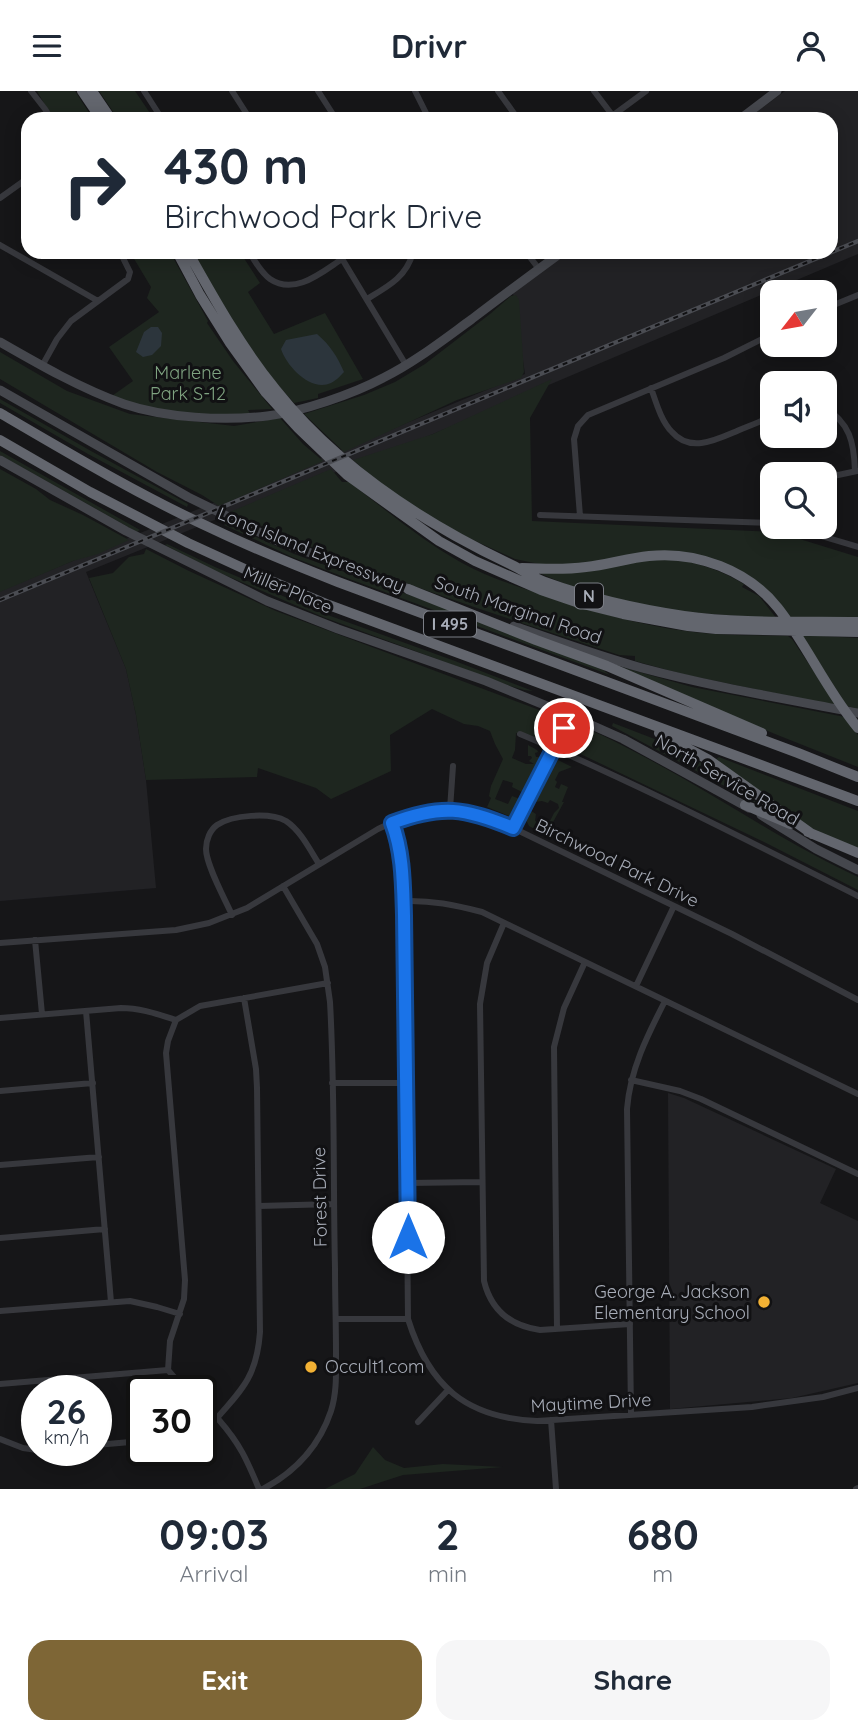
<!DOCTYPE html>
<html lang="en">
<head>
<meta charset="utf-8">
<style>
  body { margin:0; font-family:Quicksand,sans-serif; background:#f6f6f7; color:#1f2937; height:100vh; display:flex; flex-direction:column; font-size:26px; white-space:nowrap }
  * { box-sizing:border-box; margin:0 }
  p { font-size:23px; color:#747a83 }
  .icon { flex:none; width:38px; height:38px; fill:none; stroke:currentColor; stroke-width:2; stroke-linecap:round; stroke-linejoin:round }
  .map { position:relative; height:1398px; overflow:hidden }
  .side { display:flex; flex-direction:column; background:#fff; flex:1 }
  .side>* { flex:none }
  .hud { position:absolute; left:21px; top:21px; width:817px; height:147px; border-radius:21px; box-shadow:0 4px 18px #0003; background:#fff; color:#1f2937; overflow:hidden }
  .needle { width:46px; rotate:239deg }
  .buttons { position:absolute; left:760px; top:189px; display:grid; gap:14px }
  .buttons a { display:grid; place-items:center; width:77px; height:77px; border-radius:14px; background:#fff; box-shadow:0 4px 18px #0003; font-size:35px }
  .speed { position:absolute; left:21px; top:1284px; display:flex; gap:14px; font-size:35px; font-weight:700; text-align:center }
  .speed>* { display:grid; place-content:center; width:91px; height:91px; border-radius:50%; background:#fff; box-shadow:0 4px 18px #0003; line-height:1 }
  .speed small { font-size:18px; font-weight:400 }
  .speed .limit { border:4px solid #111; border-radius:10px; background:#fff; color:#111 }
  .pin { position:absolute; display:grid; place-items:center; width:60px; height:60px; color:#fff; margin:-30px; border:4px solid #fff; border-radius:50%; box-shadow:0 2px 7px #0007 }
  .me { position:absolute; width:77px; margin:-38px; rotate:0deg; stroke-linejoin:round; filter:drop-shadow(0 0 5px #0008) }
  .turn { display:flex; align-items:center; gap:24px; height:147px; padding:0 28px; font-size:32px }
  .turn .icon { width:91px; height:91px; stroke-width:2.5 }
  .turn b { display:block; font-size:49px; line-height:60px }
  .eta { display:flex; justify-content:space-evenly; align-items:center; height:119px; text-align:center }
  .eta b { font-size:42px; font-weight:700; line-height:49px }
  .action { display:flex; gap:14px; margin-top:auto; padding:14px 28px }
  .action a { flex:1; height:80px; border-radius:21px; background:#7e6636; color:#fff; font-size:28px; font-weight:700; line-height:80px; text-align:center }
  .action a+a { background:#f6f6f7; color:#1f2937 }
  header { display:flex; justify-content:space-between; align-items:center; height:91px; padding:0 28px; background:#fff; font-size:32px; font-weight:700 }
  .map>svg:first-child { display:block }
  .built { fill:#222225 }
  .green { fill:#1e261f }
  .water { fill:#2c353c }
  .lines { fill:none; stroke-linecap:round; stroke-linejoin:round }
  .street { stroke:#37383d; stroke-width:6 }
  .secondary { stroke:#45474d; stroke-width:9 }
  .highway { stroke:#63666e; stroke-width:10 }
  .rail-casing { stroke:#4a4c52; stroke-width:4.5 }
  .rail { stroke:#111113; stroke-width:2; stroke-dasharray:5; stroke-linecap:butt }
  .route-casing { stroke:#114b97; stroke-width:18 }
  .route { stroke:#1a73e8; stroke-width:12 }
  .poi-dot { fill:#f2b134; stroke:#111113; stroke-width:2.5 }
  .labels { text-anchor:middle; stroke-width:6; stroke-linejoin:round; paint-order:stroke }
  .shield { fill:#111113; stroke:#7b7e86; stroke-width:2 }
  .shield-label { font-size:16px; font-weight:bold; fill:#a8adb8 }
  .park-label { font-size:18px; fill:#7fa381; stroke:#111113 }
  .street-label { font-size:18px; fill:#a8adb8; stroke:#111113 }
  .poi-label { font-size:18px; fill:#a8adb8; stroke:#111113; text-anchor:end }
</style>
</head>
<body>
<header><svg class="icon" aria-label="menu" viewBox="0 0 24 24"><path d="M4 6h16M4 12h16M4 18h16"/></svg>Drivr<svg class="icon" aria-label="person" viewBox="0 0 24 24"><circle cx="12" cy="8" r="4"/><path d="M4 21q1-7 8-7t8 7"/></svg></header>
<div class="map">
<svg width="858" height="1398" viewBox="0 0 858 1398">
  <rect width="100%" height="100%" fill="#161618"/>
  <path class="built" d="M785,0H858V163L426,346L360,370L305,395L234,421L86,481L126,578L136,624L146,689L156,797L0,810V500L525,283L513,202L568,161H831V28H747Z
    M668,1002L684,1007L836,1078L820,1112L858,1130V1292L792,1307L670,1318Z"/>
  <path class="green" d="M37,0H75L93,28H53Z
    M99,0H135L154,28H118Z
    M130,161H170L208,230L207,232L233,270L272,318L248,319L252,326L182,325L109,307L133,290L109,256L159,221L147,207L151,196Z
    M193,161H240L260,192L248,201L274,243L325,222L363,288L318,303V307L294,312L272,287L240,247Z
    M516,204L519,209L524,281L521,287L457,309L344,361L304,323L364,304L395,291L425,273L490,223L511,205Z
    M0,261L67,300L130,323L234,335L280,327L303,353L323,370L219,415L202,404L157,381L0,288Z
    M552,288L530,327L532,430L777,441L858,466V528H792L776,509L689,462L581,474H544L515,468L471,448L429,426L387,399L353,369L433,343Z
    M0,308L91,360L188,413L187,416L88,363L0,312Z
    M0,360L140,439L137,441L0,364Z
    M0,378L36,398L50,409L83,424L129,449L98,463L73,470L0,501Z
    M331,378L342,391H349C386,419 421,449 462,472C487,486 519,496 546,505C592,520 638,534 686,540C720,545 754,544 788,545L792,548L837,615L682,583L635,570V565L619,564C488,521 356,479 230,421Z
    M225,432L294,463L454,520L603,579L610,584L344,486L292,466L224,434Z
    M167,453L215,476L325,523L455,570L533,600L524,599L510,595L323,526L213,479L165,454Z
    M146,458L189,480L276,520L566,629L559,632L549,648L529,647L516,642L515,659L512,667L526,673H534L529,670L532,667L531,665H528V654L537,659L540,664L538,661L535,662L536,666H540L522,701L512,696L513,692L503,689L495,708L508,713L512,705L520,708L512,724L509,725L487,716L491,707L489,705L491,695L503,668L495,653L490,640L478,635L464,633L432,618L390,644L391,680L331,708L316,697L258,677L257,686L146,689L136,624L126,578L89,487L113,482L129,466L144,463Z
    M677,468C702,473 722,480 744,493L742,496L759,505L777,528L673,520L619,509L570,495L539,482L643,469Z
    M801,544L858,547V618L847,615Z
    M611,573L692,596L845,626L858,644V676L775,643Z
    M613,632L678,657L721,685L760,714L612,635Z
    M574,633C601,642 627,657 652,670C721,707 786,753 858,786V799L768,753L568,657L563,654L562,650L570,635Z
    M719,666L858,720V759L803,733L716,668Z
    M558,669L572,676L559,681L555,689L557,691L555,696L559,698L561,693L568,696L562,711H564L546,744L529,735L526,729L531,720L536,723L535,730L547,736L554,722L559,717L558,713L550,709L548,712L542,710L535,711L554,671Z
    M373,1356L385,1369L404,1377L443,1373L503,1376L403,1384L360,1398H325L355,1383Z"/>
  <path class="water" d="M151,236H158L162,242L161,255L152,264L143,266L136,261L144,241Z
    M317,243C330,254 337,265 344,281C340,285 337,289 331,292C311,301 287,276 281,258L286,249Z"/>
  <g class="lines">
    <path class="street" d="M31,0L45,18L51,28
      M144,0L162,28
      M232,0L250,28
      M318,0L336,28
      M415,0L429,28
      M498,0L518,28
      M594,0L613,25
      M608,28L646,0
      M0,107L28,87
      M0,154L98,210
      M249,161C255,170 261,182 270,188C295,205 322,181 342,168
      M338,161L406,274
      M526,161L539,178
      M367,208C387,196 407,186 413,161
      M824,218L858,204
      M42,275L57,248L71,230L128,188L130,181L120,161
      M651,297C656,311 661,330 672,341C690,362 716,349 737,340C749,335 760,331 772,325
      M824,316C850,332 854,351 855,380
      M824,387L857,380
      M540,424L772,432
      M580,425L574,348L578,335L588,324L724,267L772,243
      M791,436L858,456
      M520,643C635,691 746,749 858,805
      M450,718L453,675
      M392,732C403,761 403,792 404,823L408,1228C429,1295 466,1327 537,1330L752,1316L823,1306L858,1297
      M513,737L564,637L569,632L578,628
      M404,810C431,809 455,814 482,821L858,1003
      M232,824C225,808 206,774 206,758C206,749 210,739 217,734C232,724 270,721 286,730C301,740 310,759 319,773
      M504,832L487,872L480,913L484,1190C491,1219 511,1235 540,1239L630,1233
      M35,849L42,923
      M0,852L176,839L209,832L247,817L378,738C431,712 460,715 513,737L732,843L858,909
      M636,895L674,815
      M86,920L111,1211
      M0,927L121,917C140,917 157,923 176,929
      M631,989L680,1000L701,1008L858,1083
      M332,992H406
      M0,1000L93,992
      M0,1074L99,1066
      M408,1092L481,1091
      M259,1115L334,1113
      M0,1147L105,1138
      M0,1220L130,1210L157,1216L180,1223
      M336,1228H408
      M557,1238L554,956L564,917L585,871
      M0,1293L168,1279
      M186,1300L168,1279L170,1250L184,1208L185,1189L166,962L168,950L176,929L200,915L328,892
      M201,1316C207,1322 214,1324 219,1329C240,1353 247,1369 259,1398
      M631,1323L627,1018C630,979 647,945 665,910
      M217,1327C244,1297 257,1283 260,1241L257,997L256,978L244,907
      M551,1329L556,1398
      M418,1331L448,1299
      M0,1348L23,1357L37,1359
      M96,1354L142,1350
      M263,1398C295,1381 319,1356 331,1320C337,1301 336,1282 336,1262C336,1234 335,1205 335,1177C333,1088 335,999 330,911L325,876L317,853L283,795
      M856,1398L858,1397"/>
    <path class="secondary" d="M740,28L777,0
      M0,251C40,274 80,297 124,313C165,327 224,330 267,325C301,321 353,303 383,287C415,271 443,249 472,228C502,205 532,183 562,161
      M0,299L188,406L235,429L275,449L412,499
      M0,369L126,440L267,510L338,538L486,590L569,624L623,648L749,717
      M514,535C557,550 599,565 642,577C713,596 786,608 858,622
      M761,724L816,758L858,779"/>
    <path class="highway" d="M82,0L101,28
      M92,0L111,28
      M177,161L200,204L230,252L266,302L298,337L347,384L439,450L475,470L541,499L579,512L623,523L688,535L716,538L858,541
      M188,161C215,209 241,256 276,299C338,377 423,432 512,474C523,479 533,487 545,491C589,507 637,518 684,525C741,533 800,530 858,531
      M0,322C70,363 141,405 215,439C255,458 297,475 338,491L798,662L858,686
      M0,349L90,401L188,452L262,486L329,514L858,710
      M522,477C543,478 565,479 586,476C607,474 628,467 649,465C696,460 748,479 778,517C807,554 827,600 858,637
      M408,498L536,549L607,575L762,642
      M659,642L709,669L812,743
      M745,714L790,733
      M808,741L858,762"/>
    <g class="rail-casing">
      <path id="rail" d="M0,509L858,150"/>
    </g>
    <use href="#rail" class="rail"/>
  </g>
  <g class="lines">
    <g class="route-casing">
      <path id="route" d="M408,1146L404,824C403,792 403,761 392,732C442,713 465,717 513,737L564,637"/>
    </g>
    <use href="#route" class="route"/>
  </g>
  <g class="poi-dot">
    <circle cx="764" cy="1211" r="7"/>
    <circle cx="311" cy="1276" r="7"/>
  </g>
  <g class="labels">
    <g class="shield">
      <rect x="575" y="492.5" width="28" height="25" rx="5"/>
      <rect x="424" y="520.5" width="52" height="25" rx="5"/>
    </g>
    <g class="shield-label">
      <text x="589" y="511">N</text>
      <text x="450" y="539">I 495</text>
    </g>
    <g class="park-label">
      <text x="188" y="288">Marlene<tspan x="188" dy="21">Park S-12</tspan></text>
    </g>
    <g class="street-label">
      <text transform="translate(311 459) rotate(22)" y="6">Long Island Expressway</text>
      <text transform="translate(288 499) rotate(23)" y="6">Miller Place</text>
      <text transform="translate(518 519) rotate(19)" y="6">South Marginal Road</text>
      <text transform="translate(727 689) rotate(30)" y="6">North Service Road</text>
      <text transform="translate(617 772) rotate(26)" y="6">Birchwood Park Drive</text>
      <text transform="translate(320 1106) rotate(-91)" y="6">Forest Drive</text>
      <text transform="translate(591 1312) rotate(-3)" y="6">Maytime Drive</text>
    </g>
    <g class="poi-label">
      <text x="750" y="1207">George A. Jackson<tspan x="750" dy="21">Elementary School</tspan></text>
      <text x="325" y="1282" text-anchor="start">Occult1.com</text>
    </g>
  </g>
</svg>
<div class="buttons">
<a><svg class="needle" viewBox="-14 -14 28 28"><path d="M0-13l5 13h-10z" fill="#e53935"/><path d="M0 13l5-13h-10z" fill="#747a83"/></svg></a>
<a><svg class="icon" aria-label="sound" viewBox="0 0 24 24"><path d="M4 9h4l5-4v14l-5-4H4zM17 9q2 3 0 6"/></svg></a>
<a><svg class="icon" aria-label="search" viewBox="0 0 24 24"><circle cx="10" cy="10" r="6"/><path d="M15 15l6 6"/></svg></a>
</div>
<div class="speed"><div>26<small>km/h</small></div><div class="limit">30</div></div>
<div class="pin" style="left:564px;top:637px;background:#d93025"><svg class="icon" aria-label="arrive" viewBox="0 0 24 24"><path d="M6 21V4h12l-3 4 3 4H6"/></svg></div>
<svg class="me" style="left:408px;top:1146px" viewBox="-20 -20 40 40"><circle r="19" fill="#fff"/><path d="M0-13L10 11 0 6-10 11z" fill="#1a73e8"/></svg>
<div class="hud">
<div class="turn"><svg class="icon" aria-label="right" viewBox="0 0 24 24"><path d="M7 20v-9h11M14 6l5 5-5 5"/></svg><div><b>430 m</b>Birchwood Park Drive</div></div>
</div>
</div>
<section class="side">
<div class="eta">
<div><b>09:03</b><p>Arrival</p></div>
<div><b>2</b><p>min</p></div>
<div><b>680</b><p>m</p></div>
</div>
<div class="action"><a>Exit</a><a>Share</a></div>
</section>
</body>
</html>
